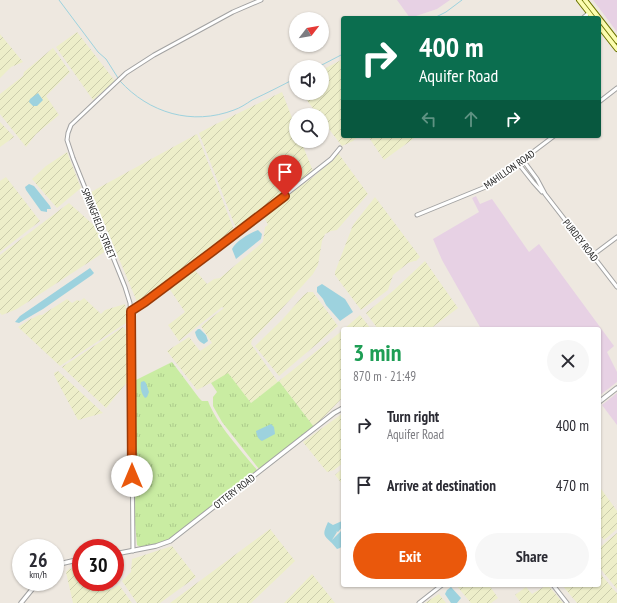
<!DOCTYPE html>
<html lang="en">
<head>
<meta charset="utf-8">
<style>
  body { margin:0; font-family:"PT Sans Narrow",sans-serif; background:#f7f7f7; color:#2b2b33; height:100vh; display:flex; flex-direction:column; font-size:15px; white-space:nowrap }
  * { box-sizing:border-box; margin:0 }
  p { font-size:13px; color:#7c7c81 }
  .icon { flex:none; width:22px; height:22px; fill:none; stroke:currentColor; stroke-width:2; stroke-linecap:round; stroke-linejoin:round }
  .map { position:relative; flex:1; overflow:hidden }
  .panel { position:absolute; left:341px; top:327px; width:260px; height:260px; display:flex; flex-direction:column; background:#fff; border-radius:4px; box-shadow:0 1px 3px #0004 }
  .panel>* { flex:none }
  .hud { position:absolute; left:341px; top:16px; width:260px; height:122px; border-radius:4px; box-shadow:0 1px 3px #0004; background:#0b6e4f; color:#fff; overflow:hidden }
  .needle { width:26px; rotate:59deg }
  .tools { position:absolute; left:289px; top:12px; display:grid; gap:8px }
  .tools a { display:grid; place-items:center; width:40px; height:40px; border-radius:50%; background:#fff; box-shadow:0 1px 3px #0004; font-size:20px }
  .speed { position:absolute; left:12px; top:539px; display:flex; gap:8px; font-size:20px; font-weight:700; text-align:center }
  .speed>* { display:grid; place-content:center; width:52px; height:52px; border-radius:50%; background:#fff; box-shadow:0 1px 3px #0004; line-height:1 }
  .speed small { font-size:10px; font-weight:400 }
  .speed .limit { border:6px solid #d22; background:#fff; color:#111 }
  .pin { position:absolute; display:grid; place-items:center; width:34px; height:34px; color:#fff; margin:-41px -17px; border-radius:50% 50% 50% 0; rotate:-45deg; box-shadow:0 0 4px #0007 }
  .pin .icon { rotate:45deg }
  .me { position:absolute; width:44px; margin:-22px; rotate:0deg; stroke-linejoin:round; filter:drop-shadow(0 0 3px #0008) }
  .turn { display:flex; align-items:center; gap:14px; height:84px; padding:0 12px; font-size:18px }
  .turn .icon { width:52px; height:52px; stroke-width:2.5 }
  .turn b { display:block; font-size:28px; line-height:34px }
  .lanes { display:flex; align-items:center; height:38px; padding:0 12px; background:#0003; justify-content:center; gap:20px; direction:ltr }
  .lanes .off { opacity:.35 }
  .round { display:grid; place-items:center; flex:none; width:42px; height:42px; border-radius:21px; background:#f7f7f7 }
  .headline { display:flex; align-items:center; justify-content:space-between; height:68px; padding:0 12px }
  h1 { font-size:24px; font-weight:800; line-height:30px; color:#1e9e55 }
  .cta { display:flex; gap:8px; margin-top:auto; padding:8px 12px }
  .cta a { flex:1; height:46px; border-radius:24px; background:#ea580c; color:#fff; font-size:16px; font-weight:800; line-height:46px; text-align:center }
  .cta a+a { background:#f7f7f7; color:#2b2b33 }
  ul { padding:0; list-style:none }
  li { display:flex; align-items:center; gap:12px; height:60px; padding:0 12px }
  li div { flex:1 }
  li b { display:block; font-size:15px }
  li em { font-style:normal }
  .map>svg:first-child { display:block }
  .industrial { fill:#e7d1e4 }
  .farmland { fill:url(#farmland-furrows) }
  .grass { fill:url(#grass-tufts) }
  .water { fill:#9dd2de }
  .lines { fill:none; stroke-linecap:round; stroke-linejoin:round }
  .stream { stroke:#9dd2de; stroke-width:1 }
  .minor-casing { stroke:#a2a2a2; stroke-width:5 }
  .tertiary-casing { stroke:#a2a2a2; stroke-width:5.5 }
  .secondary-casing { stroke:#6c7400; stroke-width:6 }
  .minor { stroke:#fff; stroke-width:3 }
  .tertiary { stroke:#fff; stroke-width:3.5 }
  .secondary { stroke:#fcfdaf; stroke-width:4 }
  .route-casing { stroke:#983908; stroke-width:10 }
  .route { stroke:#ea580c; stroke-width:7 }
  .labels { text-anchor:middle; stroke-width:3.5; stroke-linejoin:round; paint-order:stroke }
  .street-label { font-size:10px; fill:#1b1b1b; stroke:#fff }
</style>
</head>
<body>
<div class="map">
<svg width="617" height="603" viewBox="0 0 617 603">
  <defs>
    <pattern id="farmland-furrows" width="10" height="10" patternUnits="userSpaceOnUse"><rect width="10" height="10" fill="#edeec9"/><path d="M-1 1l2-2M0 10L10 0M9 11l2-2" fill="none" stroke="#cbccac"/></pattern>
    <pattern id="grass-tufts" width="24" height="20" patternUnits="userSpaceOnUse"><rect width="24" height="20" fill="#c9eca2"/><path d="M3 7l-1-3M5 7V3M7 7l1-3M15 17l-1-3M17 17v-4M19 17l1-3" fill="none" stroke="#acca8b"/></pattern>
  </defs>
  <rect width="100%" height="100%" fill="#eee8e0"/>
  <path class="industrial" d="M397,0H450L437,9L410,18Z
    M593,0H617V32Z
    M476,196L480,204L492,199L529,252L539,244L614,346L607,352L617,372V382L599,396V329H481L480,327L442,260L433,239L479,212L472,198Z
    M617,393V425L602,405Z"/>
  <path class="farmland" d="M77,32L115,81L93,100L56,47Z
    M0,34L23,62L11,67L0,78Z
    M53,48L70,72L46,96L59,115L36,134L26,147L0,114V94L23,76L24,72Z
    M343,59V136H359L353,141L342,146L322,120V115H318L303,95V93H322V70Z
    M282,92L296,128V141H301L313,171L237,231L199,133L214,125Z
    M0,122L14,137L0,147Z
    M197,134L234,230L138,304L91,192Z
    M368,136H417L384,160Z
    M67,152L81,188L57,208L32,179L46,166Z
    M338,153L368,194L337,230L331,231L325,234L322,241L318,265L313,274L277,314L252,340L251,344L278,382L251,403L228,374L197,390L167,351L189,337L200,351L212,343L201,326L224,308L222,307L179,341L168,325L185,312L169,288L193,270H195L207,284L214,279L220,278L263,242L265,227L268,225L264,217L293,191L312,178L334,159Z
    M6,177L40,221L0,252V181Z
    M375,197L420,257L416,261H414L408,263L393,275L388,290L361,310L335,275V272L353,225Z
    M69,203L97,228L106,251L17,309L2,315L0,313V255Z
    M425,261L458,308L430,329H378L366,313L394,290Z
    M308,292H313L315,295L338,326L279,376L255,346L282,320L304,295Z
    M84,298L101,314L105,310L125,304L128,319L126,323L60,366L18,327L29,320L39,315H42L67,299L72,303L77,300L80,301Z
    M360,315L371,329H344Z
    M123,327L129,333L128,381L106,408L62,367Z
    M343,330V397L314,427L279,381Z
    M58,371L103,413L78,420L55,377L54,373Z
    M343,413V463L334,470L327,472L303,442Z
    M343,468V485L335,475Z
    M599,486L617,511V529L604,540L599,534Z
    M270,529L295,561L251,603H170Z
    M617,533V589L599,567V548Z
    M172,546L196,577L160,603H137L122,581L131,572L132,559Z
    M70,568L81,573V582H96L110,590L119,585L132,603H73L66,572Z
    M599,572L613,589L617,593V603H577L562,585H599Z
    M312,574L335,603H284Z
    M456,585H489L498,598L491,603H471Z
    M547,585H548L563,603H521L515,595L526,587L532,594Z
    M439,594L446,603H425Z"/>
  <path class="grass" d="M172,362L199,398L202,401H208C217,425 241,450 257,470L173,537L165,542L140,547L137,545L135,523L136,380Z
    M228,373L251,403L279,381L314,427L259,469L222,422L213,406V397L217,392L211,383Z"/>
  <path class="water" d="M38,93L43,100L37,106H33L29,102L30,99Z
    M29,184L34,186L50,206L51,209H47V212L41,211L26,190L25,187Z
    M258,230L262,234L261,239L236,259L232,249C236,241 250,233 258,230Z
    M90,268L94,273L92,275L43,309L19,323L15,322L20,316Z
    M322,284L345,299L353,312L340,321L326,305L323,299L317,292V287Z
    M198,329H200L206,335L208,341L204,344C199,342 196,337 195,332Z
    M144,381L146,383L149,392L147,397L145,398C141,394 140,387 141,382Z
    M271,424L274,427L275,434L262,441C258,439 257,436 256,431Z
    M342,521L343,526L338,532L336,531L337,532L332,540L343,529V545L340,548L337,549C326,535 320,539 328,522L333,525Z
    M451,587L461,598L457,603H451L445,594L447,590Z"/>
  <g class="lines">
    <path class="stream" d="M59,0L98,52L106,59L118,78
      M434,18L446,12L462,0
      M318,67L343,54
      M120,81C149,113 192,126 234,110C240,108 246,104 252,100C267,93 281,86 296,78"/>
    <g class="minor-casing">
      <path id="minor" d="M583,18L589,13
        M599,102L617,88
        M523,160L537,179L545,194L617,287
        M518,163L533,182L542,192
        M417,215L488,186L554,136
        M593,255L617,237
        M131,311L145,302L239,231L331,159L340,148
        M133,551L131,317L130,303L125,287L73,158L67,140L68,133L71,125L126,73L154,55L233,12L261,0
        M553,585L567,603
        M419,603L442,585"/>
    </g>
    <g class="tertiary-casing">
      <path id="tertiary" d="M599,402L617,388
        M115,554L156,546L170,541L334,413L343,408
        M55,565L81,559
        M21,603L38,582"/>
    </g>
    <g class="secondary-casing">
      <path id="secondary" d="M579,0L593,18
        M585,0L617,41
        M599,26L617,49"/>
    </g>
    <use href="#minor" class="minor"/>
    <use href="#tertiary" class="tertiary"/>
    <use href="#secondary" class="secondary"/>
  </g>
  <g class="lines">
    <g class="route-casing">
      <path id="route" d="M132,476L131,311L145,302L213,251L285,196"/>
    </g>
    <use href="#route" class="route"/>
  </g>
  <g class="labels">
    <g class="street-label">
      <text transform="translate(509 169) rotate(-35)" y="4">MAHILLON ROAD</text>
      <text transform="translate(99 223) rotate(68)" y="4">SPRINGFIELD STREET</text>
      <text transform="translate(581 240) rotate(52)" y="4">PURDEY ROAD</text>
      <text transform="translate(234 491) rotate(-38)" y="4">OTTERY ROAD</text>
    </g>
  </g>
</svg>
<div class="tools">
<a><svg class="needle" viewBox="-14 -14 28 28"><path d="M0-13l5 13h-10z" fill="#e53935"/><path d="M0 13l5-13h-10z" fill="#7c7c81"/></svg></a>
<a><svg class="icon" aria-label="sound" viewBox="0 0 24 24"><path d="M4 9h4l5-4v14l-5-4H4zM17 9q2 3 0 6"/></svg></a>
<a><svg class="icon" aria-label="search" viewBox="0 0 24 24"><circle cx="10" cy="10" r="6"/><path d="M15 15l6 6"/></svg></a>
</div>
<div class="speed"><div>26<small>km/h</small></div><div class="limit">30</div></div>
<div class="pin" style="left:285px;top:196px;background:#d93025"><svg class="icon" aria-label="arrive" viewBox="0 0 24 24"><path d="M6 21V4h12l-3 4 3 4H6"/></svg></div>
<svg class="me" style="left:132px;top:476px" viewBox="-20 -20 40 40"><circle r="19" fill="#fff"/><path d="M0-13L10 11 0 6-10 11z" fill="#ea580c"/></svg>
<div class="hud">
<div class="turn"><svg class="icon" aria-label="right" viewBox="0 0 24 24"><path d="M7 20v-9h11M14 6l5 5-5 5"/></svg><div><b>400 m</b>Aquifer Road</div></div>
<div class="lanes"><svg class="icon off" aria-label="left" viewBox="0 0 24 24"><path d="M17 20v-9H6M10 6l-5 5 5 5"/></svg><svg class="icon off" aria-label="ahead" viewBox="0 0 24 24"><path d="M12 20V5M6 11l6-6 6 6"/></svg><svg class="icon" aria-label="right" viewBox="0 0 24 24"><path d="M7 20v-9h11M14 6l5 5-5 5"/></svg></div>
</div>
<section class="panel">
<div class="headline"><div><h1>3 min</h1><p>870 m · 21:49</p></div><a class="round"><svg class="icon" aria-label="close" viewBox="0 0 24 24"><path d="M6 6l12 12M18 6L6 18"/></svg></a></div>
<ul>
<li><svg class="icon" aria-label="right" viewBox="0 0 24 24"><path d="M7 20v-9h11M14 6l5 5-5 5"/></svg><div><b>Turn right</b><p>Aquifer Road</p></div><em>400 m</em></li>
<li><svg class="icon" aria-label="arrive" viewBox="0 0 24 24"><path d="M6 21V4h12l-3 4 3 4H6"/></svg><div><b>Arrive at destination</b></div><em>470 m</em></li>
</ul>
<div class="cta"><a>Exit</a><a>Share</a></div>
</section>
</div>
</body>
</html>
